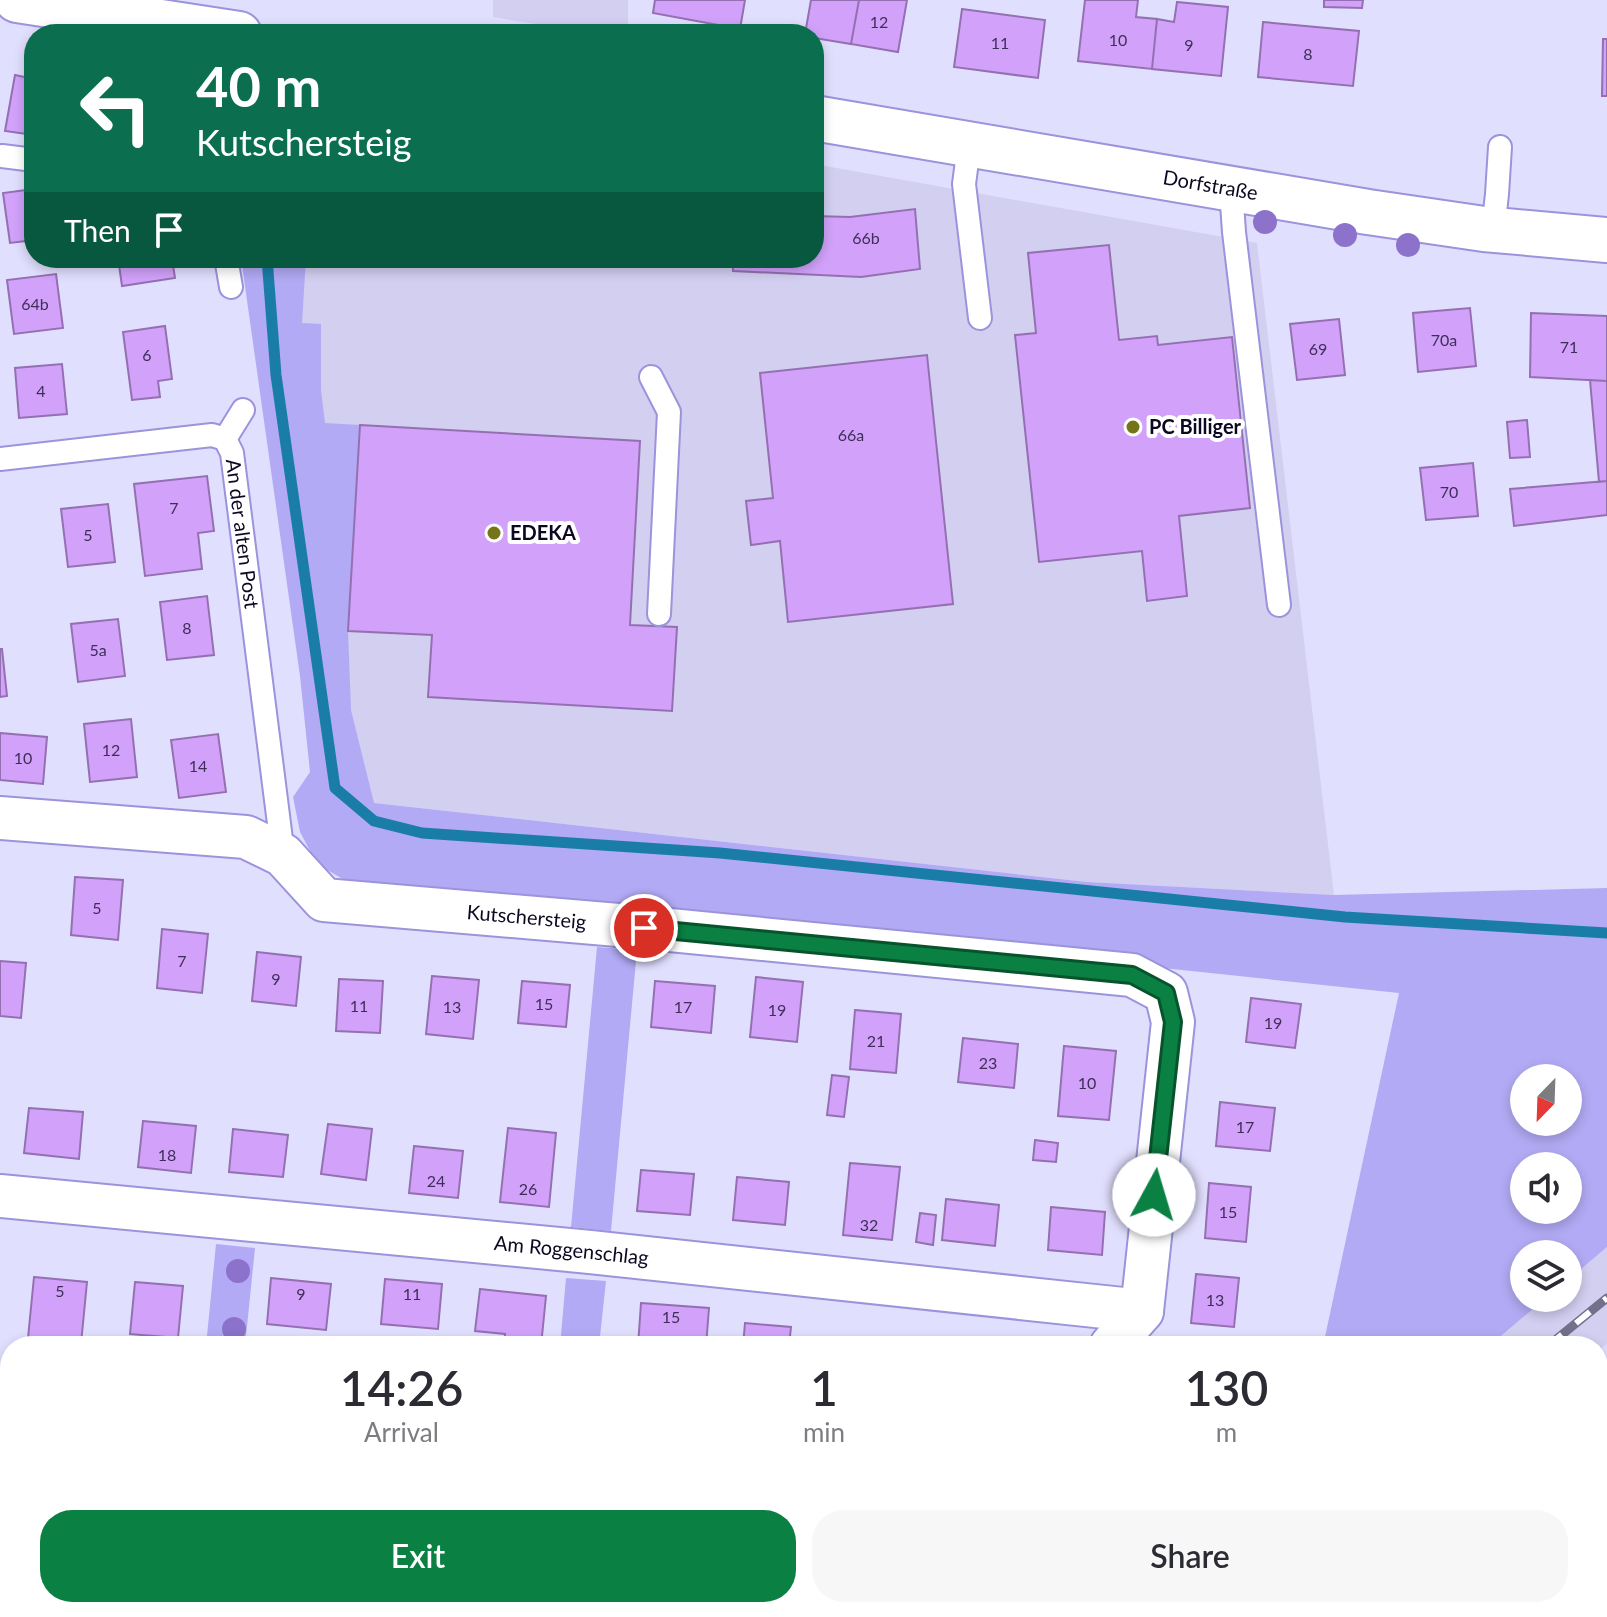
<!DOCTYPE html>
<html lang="en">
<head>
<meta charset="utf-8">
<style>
  body { margin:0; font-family:Lato,sans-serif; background:#f7f7f7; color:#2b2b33; height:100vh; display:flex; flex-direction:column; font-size:30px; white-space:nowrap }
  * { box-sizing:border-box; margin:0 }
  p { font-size:26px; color:#7c7c81 }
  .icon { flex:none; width:44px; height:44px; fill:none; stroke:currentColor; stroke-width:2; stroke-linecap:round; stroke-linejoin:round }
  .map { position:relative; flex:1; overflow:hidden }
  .panel { position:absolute; left:0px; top:1336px; width:1608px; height:282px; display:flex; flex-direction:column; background:#fff; border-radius:32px 32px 0 0; box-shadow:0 4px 12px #0003 }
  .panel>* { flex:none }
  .guide { position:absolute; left:24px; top:24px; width:800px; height:244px; border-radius:32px; box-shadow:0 4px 12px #0003; background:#0b6e4f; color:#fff; overflow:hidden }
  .needle { width:52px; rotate:203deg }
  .fabs { position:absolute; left:1510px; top:1064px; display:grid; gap:16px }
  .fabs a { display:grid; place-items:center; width:72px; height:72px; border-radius:50%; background:#fff; box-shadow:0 4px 12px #0003; font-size:40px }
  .pin { position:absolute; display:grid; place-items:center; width:68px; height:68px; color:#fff; margin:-34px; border:4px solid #fff; border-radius:50%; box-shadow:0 2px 8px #0007 }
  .me { position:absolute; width:88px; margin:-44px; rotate:6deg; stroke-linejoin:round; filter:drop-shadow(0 0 6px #0008) }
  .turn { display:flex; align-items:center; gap:28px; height:168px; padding:0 40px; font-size:36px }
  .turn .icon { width:104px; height:104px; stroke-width:2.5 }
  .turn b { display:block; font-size:56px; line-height:68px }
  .then { display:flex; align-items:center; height:76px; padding:0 40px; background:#0003; gap:16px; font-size:30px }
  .eta { display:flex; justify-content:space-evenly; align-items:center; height:136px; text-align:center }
  .eta b { font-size:48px; font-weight:600; line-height:56px }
  .action { display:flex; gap:16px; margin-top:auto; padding:16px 40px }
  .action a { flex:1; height:92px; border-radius:32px; background:#0b8043; color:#fff; font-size:32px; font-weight:600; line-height:92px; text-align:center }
  .action a+a { background:#f7f7f7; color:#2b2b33 }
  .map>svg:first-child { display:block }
  .built { fill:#d2cff1 }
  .green { fill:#b2aaf4; fill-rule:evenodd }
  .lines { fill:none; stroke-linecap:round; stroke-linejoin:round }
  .stream { stroke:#1a7da8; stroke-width:11 }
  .building { fill:#d2a2fb; stroke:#9470b2; stroke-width:2 }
  .service-casing { stroke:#9b93db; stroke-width:26 }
  .minor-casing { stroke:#9b93db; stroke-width:46 }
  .primary-casing { stroke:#9b93db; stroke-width:48 }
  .service { stroke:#fff; stroke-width:22 }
  .minor { stroke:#fff; stroke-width:42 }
  .primary { stroke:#fff; stroke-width:44 }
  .rail-casing { stroke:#73708c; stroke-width:9 }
  .rail { stroke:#fff; stroke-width:6; stroke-dasharray:18; stroke-linecap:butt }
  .tree { fill:#8c72cb }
  .route-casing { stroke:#07532c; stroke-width:20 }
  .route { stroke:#0b8043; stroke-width:14 }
  .poi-dot { fill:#757418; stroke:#fff; stroke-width:3 }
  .labels { text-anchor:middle; stroke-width:8; stroke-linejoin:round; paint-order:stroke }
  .number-label { font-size:16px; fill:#3e2e58 }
  .street-label { font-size:20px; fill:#0d0822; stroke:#fff }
  .poi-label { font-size:20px; font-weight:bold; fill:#0d0822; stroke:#fff; text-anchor:start }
</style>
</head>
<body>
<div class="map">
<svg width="1607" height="1617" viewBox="0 0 1607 1617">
  <rect width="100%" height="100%" fill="#e1dffe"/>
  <path class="built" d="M493,0H628V34H595L493,17Z
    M814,164L1257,243L1334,895L1087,882L374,803L336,788L269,258H814Z
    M1607,1247V1344L1598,1351V1346H1489L1546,1298H1568V1280Z
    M1164,1608H1281L1270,1617H1153Z"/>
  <path class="green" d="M241,258H306L302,323L321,324V390L325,423L360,425L348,631L351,710L374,803L1087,882L1334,895L1607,888V1247L1568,1280V1254H1524V1298H1546L1489,1346H1323L1399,993L348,882L317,864L300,832L293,797L310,772L300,676ZM1524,1078H1568V1122H1524ZM1524,1166H1568V1210H1524Z
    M597,947L637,950L611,1231L571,1227Z
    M216,1244L255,1248L245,1346H206Z
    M566,1278L606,1281L599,1346H560Z
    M1032,1608H1164L1153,1617H1021Z"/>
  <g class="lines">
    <path class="stream" d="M267,258L276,375L335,788L374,821L422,833L720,853L1345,917L1607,933"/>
  </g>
  <path class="building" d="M655,0H745L740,29L653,13Z
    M811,0H859L851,44L814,38V34H805Z
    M859,0H907L898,52L851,44Z
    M1085,0H1138L1136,17L1157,19L1152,69L1078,61Z
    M1324,0H1363L1362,8L1324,7Z
    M1177,2L1228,7L1221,76L1152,69L1157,19L1174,22Z
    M962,9L1045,20L1038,78L954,67Z
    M1263,22L1359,31L1353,86L1258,77Z
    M1603,39H1607V96H1602Z
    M15,75L34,79V135L5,131Z
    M34,189V240L10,243L3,193Z
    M915,209L920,269L861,277L733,271V258H814V216L850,217Z
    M1109,245L1119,340L1157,336L1158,345L1232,337L1250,508L1179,516L1187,596L1147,601L1142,551L1039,562L1015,335L1036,333L1028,253Z
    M118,258H172L175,278L122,286Z
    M56,274L63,328L14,334L7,280Z
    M1470,308L1476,366L1418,372L1413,313Z
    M1531,313L1607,316V381L1530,377Z
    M1339,319L1345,375L1297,380L1290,324Z
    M165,326L172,379L158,381L160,397L132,400L123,332Z
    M927,355L953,604L788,622L780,541L751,545L746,501L773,498L760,373Z
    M62,364L67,414L19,418L15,368Z
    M1590,380L1607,381V481L1599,482Z
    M1527,420L1530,457L1510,458L1507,422Z
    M360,425L640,441L630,625L677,627L672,711L428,697L432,635L348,631Z
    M1473,463L1478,516L1426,520L1420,468Z
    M207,476L214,531L198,533L202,569L145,576L134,484Z
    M1607,481V515L1514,526L1510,489Z
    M108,504L115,562L68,567L61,509Z
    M207,596L214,655L167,660L160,602Z
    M118,619L125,676L78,682L71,624Z
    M0,649H2L7,696L0,697Z
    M131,719L137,777L90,782L84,724Z
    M0,733L47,737L43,784L0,780Z
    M218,734L226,792L179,798L171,740Z
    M75,877L123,880L118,940L71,935Z
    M162,929L208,934L202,993L157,988Z
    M257,952L301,957L296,1006L252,1001Z
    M0,961L26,963L21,1018L0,1016Z
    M432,976L479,980L473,1039L426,1034Z
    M756,977L803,982L797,1042L750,1037Z
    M339,979L383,981L380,1033L336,1031Z
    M522,981L570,985L566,1027L518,1023Z
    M655,981L715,986L711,1033L651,1027Z
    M1251,998L1301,1004L1295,1048L1246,1042Z
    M855,1010L901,1014L896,1073L850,1069Z
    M963,1038L1018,1044L1014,1088L958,1082Z
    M1064,1046L1116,1051L1109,1120L1058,1116Z
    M832,1075L849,1077L844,1117L827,1115Z
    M1220,1102L1275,1108L1270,1151L1216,1146Z
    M29,1108L83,1112L79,1159L24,1153Z
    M143,1121L196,1126L191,1173L138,1167Z
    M328,1124L372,1129L366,1180L321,1174Z
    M508,1128L556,1133L549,1207L500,1202Z
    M233,1129L288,1135L283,1177L229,1172Z
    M1035,1140L1058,1143L1056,1162L1033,1160Z
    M414,1146L463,1151L458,1198L409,1193Z
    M850,1163L900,1167L892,1240L843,1235Z
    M641,1170L694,1174L690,1215L637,1211Z
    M737,1177L789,1182L785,1225L733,1220Z
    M1209,1183L1251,1187L1246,1242L1205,1238Z
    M946,1199L999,1205L995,1246L942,1240Z
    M1051,1207L1105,1212L1102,1255L1048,1250Z
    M920,1213L936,1215L933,1245L916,1242Z
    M1196,1274L1239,1278L1234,1327L1191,1323Z
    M34,1277L87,1282L81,1344L28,1338Z
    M271,1278L331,1284L326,1330L267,1324Z
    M385,1279L442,1284L438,1329L381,1324Z
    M135,1282L183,1286L178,1338L130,1334Z
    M480,1289L546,1296L541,1346H504L505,1334L475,1331Z
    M641,1303L709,1308L706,1346H638Z
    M745,1323L791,1327L789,1346H743Z
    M1606,1384L1607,1407L1598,1414V1391Z
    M1598,1482L1607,1493V1539L1598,1547Z
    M0,1581L9,1582L6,1616L17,1617H0Z
    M66,1608H109L108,1617H65Z
    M174,1608H218L217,1617H173Z
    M886,1608H942L928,1617H892Z
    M1426,1608H1468L1476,1617H1416Z
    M363,1611L404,1615V1617H362Z"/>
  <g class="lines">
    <g class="service-casing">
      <g id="service">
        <path d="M969,146L964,184L980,318"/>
        <path d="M2,156L34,160"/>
        <path d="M1231,189L1234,232L1279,605"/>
        <path d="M1493,230L1497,194L1500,147"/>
        <path d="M226,258L231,287"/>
        <path d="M651,377L669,412L659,614"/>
        <path d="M225,439L243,410"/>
        <path id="s1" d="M0,459L212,435L225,439L232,453L283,855"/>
      </g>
    </g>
    <g class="minor-casing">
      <g id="minor">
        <path id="s2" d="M0,818L246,837L283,855L324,900L618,925L1132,975L1166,993L1173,1022L1142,1311L1111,1346"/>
        <path id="s3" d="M0,1196L590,1252L1142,1311"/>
        <path d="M0,1538L10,1539"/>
        <path d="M563,1617L564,1608"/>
      </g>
    </g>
    <g class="primary-casing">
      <g id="primary">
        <path d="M17,0L239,34"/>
        <path id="s4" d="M814,118L1368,212L1484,229L1607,240"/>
      </g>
    </g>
    <use href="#service" class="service"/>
    <use href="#minor" class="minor"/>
    <use href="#primary" class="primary"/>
    <g class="rail-casing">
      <path id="rail" d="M1548,1346L1607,1298
        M1215,1617L1226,1608"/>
    </g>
    <use href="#rail" class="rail"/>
  </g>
  <g class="tree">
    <circle cx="1265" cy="222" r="12"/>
    <circle cx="1345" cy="235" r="12"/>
    <circle cx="1408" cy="245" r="12"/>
    <circle cx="238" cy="1271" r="12"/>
    <circle cx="234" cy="1329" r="12"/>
  </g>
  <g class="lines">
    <g class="route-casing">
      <path id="route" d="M644,928L1132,975L1166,993L1173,1022L1154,1195"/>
    </g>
    <use href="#route" class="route"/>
  </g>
  <g class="poi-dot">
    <circle cx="1133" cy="427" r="8"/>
    <circle cx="494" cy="533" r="8"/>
  </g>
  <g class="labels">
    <g class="number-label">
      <text x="879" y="28">12</text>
      <text x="1118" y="46">10</text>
      <text x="1000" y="49">11</text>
      <text x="1189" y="51">9</text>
      <text x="1308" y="60">8</text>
      <text x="866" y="244">66b</text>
      <text x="35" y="310">64b</text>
      <text x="1444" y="346">70a</text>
      <text x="1569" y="353">71</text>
      <text x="1318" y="355">69</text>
      <text x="147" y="361">6</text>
      <text x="41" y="397">4</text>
      <text x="851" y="441">66a</text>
      <text x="1449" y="498">70</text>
      <text x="174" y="514">7</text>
      <text x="88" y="541">5</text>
      <text x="187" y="634">8</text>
      <text x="98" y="656">5a</text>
      <text x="111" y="756">12</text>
      <text x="23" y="764">10</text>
      <text x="198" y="772">14</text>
      <text x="97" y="914">5</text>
      <text x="182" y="967">7</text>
      <text x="276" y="985">9</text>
      <text x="544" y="1010">15</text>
      <text x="359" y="1012">11</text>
      <text x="452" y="1013">13</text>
      <text x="683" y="1013">17</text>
      <text x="777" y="1016">19</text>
      <text x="1273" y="1029">19</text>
      <text x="876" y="1047">21</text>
      <text x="988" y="1069">23</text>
      <text x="1087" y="1089">10</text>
      <text x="1245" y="1133">17</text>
      <text x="167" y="1161">18</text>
      <text x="436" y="1187">24</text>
      <text x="528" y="1195">26</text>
      <text x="1228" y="1218">15</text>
      <text x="869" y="1231">32</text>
      <text x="60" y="1297">5</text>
      <text x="301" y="1300">9</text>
      <text x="412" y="1300">11</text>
      <text x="1215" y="1306">13</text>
      <text x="671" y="1323">15</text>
    </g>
    <g class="street-label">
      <text dy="7" stroke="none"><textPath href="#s4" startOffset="402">Dorfstraße</textPath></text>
      <text dy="7" stroke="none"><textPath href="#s1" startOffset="324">An der alten Post</textPath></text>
      <text dy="7" stroke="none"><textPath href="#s2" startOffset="552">Kutschersteig</textPath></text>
      <text dy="7" stroke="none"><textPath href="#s3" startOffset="574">Am Roggenschlag</textPath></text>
    </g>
    <g class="poi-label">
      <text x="1149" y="434">PC Billiger</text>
      <text x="510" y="540">EDEKA</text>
    </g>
  </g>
</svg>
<div class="fabs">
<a><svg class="needle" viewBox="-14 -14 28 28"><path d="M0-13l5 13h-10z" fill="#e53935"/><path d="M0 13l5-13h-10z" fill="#7c7c81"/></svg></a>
<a><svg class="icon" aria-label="sound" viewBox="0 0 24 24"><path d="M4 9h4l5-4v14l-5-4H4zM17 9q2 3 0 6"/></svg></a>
<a><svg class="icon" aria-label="layers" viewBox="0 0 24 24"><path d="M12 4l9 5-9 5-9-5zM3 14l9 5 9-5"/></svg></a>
</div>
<div class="pin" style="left:644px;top:928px;background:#d93025"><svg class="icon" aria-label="arrive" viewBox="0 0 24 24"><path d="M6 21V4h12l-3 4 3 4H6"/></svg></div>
<svg class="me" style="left:1154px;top:1195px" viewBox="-20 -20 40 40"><circle r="19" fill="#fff"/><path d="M0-13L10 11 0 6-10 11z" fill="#0b8043"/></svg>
<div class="guide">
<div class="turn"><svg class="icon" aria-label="left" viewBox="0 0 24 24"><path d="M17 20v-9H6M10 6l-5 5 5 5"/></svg><div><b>40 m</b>Kutschersteig</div></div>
<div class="then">Then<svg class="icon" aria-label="arrive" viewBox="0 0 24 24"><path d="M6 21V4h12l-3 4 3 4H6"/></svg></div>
</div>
<section class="panel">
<div class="eta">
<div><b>14:26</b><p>Arrival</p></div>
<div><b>1</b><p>min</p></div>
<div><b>130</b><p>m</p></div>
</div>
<div class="action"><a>Exit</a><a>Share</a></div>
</section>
</div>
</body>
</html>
